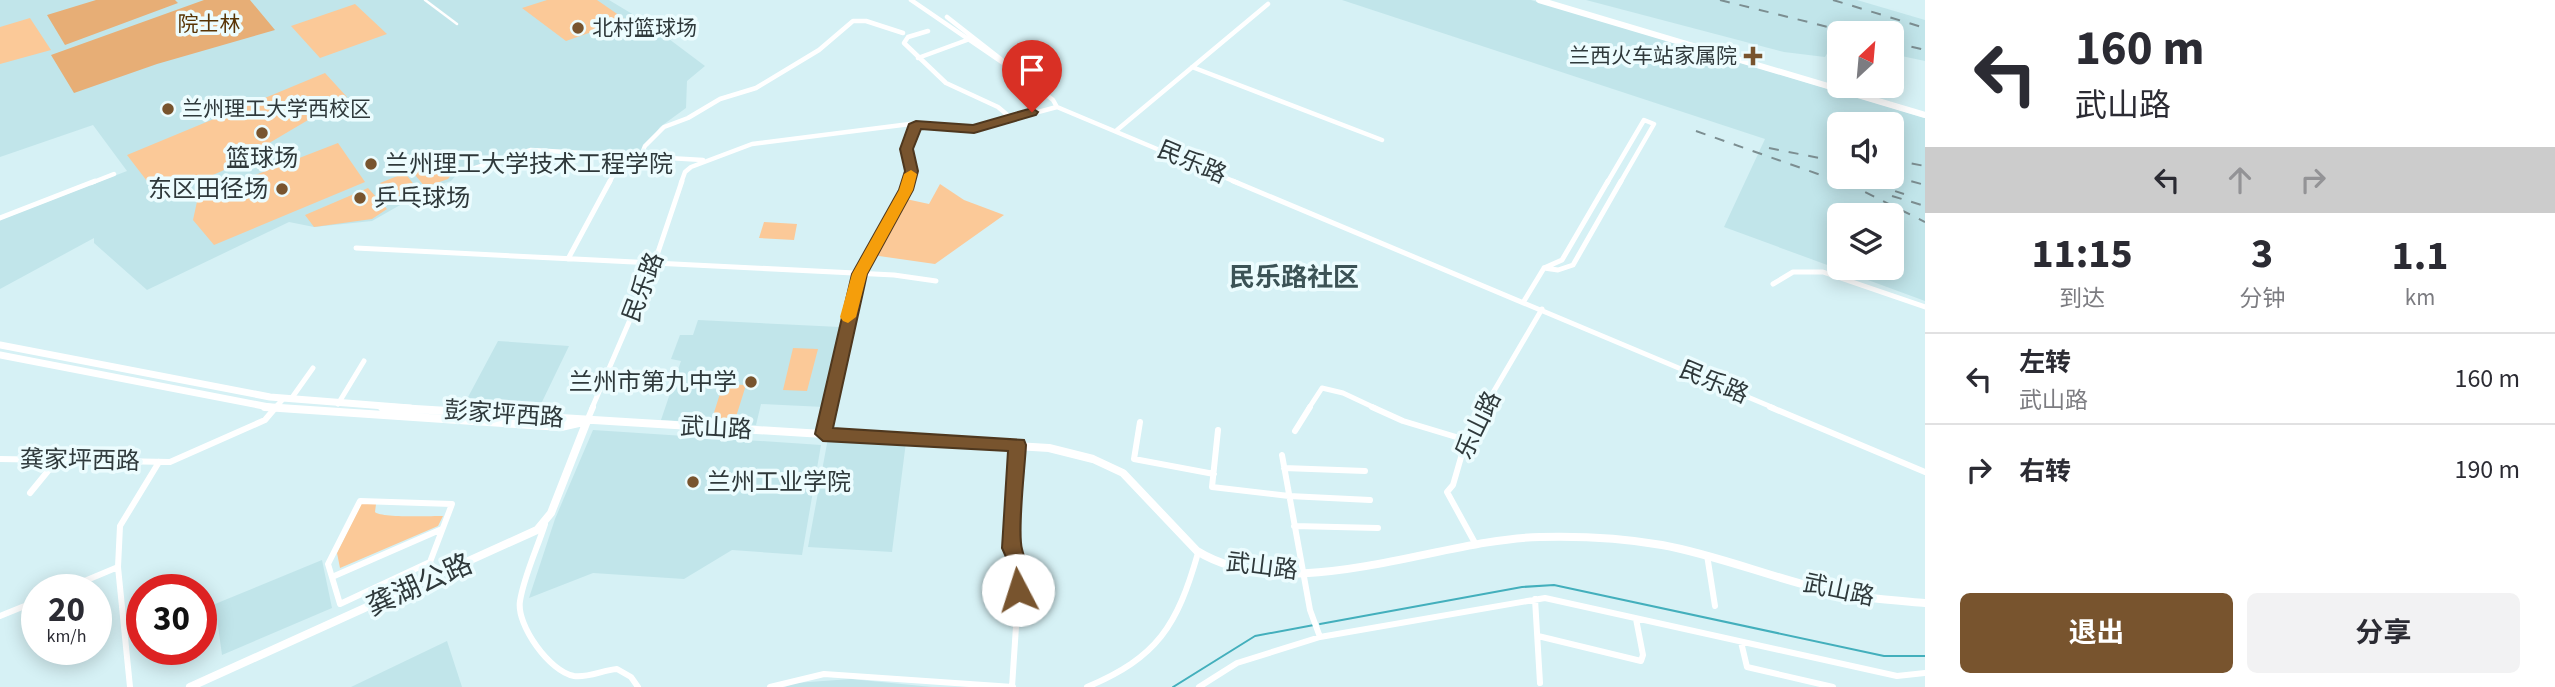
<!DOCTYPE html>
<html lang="zh">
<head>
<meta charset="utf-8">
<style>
  body { margin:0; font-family:"Source Sans 3","Noto Sans SC",sans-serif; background:#f2f2f3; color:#2b2b33; height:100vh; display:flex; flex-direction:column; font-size:26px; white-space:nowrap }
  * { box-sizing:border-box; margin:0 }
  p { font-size:23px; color:#7c7c81 }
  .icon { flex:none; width:38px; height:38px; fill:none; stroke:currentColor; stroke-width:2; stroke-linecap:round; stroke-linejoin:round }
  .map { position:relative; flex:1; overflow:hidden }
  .side { display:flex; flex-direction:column; background:#fff; width:630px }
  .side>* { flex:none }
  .hud { background:#fff; color:#2b2b33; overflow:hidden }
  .needle { width:46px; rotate:26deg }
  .fabs { position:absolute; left:1827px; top:21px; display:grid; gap:14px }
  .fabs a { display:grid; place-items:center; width:77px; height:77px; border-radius:10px; background:#fff; box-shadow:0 4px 18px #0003; font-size:35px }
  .speed { position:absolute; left:21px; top:574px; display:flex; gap:14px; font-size:35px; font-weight:700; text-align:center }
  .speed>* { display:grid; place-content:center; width:91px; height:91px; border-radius:50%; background:#fff; box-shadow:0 4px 18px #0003; line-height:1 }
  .speed small { font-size:18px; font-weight:400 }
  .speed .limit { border:10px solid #d22; background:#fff; color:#111 }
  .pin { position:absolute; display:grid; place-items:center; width:60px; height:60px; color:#fff; margin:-72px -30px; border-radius:50% 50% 50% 0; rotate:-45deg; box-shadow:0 0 7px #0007 }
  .pin .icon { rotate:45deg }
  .me { position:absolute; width:77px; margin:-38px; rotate:355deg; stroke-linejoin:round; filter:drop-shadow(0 0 5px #0008) }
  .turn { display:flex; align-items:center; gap:24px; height:147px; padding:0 35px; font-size:32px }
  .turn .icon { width:91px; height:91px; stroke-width:2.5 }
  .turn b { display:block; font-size:49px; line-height:60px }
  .lanes { display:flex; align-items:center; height:66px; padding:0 35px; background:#0003; justify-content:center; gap:35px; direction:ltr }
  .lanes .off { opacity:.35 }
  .eta { display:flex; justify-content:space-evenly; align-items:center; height:119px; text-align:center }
  .eta b { font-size:42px; font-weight:700; line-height:49px }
  .button { display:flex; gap:14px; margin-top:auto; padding:14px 35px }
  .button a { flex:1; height:80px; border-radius:10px; background:#78542e; color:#fff; font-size:28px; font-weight:700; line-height:80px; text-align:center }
  .button a+a { background:#f2f2f3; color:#2b2b33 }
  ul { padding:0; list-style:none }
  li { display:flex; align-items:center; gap:21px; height:91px; padding:0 35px; border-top:2px solid #e1e1e2 }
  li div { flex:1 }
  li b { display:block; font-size:26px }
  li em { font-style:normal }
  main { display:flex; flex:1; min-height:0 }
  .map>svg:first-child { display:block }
  .built { fill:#c1e5ea; fill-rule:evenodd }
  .green { fill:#fbc998 }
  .forest { fill:#e7ae76 }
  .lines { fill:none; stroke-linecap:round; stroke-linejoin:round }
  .stream { stroke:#43afbc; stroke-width:2 }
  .pedestrian { stroke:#fff; stroke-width:2.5 }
  .minor-far2 { stroke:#fff; stroke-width:4.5 }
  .minor-far1 { stroke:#fff; stroke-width:5 }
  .minor { stroke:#fff; stroke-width:6 }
  .secondary-far1 { stroke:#fff; stroke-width:7 }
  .secondary { stroke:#fff; stroke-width:8 }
  .trunk { stroke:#fff; stroke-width:6 }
  .rail { stroke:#7c8e91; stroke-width:2; stroke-dasharray:10 10; stroke-linecap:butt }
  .route { fill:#78542e; stroke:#4e371e; stroke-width:2 }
  .slow { fill:#f59e0b }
  .poi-dot { fill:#78542e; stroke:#ecfcfe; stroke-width:2.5 }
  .labels { text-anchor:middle; stroke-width:7; stroke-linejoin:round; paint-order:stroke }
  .far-park-label { font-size:21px; fill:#583405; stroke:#ecfcfe }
  .far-poi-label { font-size:21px; fill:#2f393b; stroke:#ecfcfe; text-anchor:start }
  .poi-label { font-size:24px; fill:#2f393b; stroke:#ecfcfe; text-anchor:start }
  .street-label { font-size:24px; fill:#2f393b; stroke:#ecfcfe }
  .neighbourhood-label { font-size:26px; font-weight:bold; fill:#3c5356; stroke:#ecfcfe }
  .near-street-label { font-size:28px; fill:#2f393b; stroke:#ecfcfe }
</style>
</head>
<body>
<main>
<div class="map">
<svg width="1925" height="687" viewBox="0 0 1925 687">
  <rect width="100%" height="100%" fill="#d6f1f5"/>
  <path class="built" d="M0,0H609L649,24L705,66L687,81L686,108L660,127L648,144L645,155L538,150L459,172L451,181L430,188L372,221L314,227L289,222L147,290L94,243V238L0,289V220L127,171L93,125L0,157Z
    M1342,0H1531L1925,118V301L1724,227L1765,139ZM1839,124H1892V177H1839ZM1839,215H1892V268H1839Z
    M1586,0H1857L1925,20V61L1892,54V33H1839V44L1833,43L1825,57L1784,52Z
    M698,320L840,327L824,407L761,404L756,425L661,420L681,361L671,359L680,335H693Z
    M498,341L569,346L541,404L467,399Z
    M593,430L821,445L802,555L732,550L684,579L593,573L529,598L555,519Z
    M828,438L906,442L892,552L808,547Z
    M322,560L332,608L222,655L215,604Z
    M447,641L462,687H351Z
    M851,679L932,687H785L795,683Z"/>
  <path class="green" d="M547,0H597L626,20L566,41L522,8Z
    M355,4L387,34L320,58L291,26Z
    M30,18L51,50L0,64V27Z
    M325,73L347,97L222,171L160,198L127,155Z
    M338,143L365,182L214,245L193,220L198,197Z
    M447,155L455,170L448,179L425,187L411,170Z
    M405,173L419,191L398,203L380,183Z
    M940,184L964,200L1004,215L935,264L872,255L906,199L929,204Z
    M368,188L387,209L372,219L314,227L305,215Z
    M764,222L797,224L794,240L759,238Z
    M793,348L818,349L807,391L783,390Z
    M723,384L746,385L735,420L712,419Z
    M361,504H376L375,512C381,518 429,516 443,516L438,526L340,568L337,553Z"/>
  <path class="forest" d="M96,0H175L178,3L65,45L47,15Z
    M204,0H250L275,30L157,64L74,93L51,55Z"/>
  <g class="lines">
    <path class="stream" d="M1320,624L1522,587L1554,585L1884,656H1925
      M1173,687L1255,636L1314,625"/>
    <path class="pedestrian" d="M425,0L457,24"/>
    <path class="minor-far2" d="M911,0L1006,65
      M947,17L1053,100L1057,107
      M928,31L908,37L904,43L946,83L998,107L1011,118
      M918,58L967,40
      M1192,67L1382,140
      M1117,130L1268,4
      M641,156L645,146L664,127L688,118L720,99L756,88L819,50L853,21H866L903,33
      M469,170L531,150L703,160
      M91,183L114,174
      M609,183L624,155
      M681,183L685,172L691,167L752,144L910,124L974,129L1057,107L1238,183
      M908,183L911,171L906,149L916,124
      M1607,183L1644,120L1654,124L1620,183"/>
    <path class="minor-far1" d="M1233,181L1774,408
      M0,218L95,181
      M356,248L894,275L936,281
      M568,259L610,181
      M1544,268L1558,270L1573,265L1621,181
      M1544,268L1562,260L1608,181
      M1773,284L1793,272H1823L1925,307
      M1524,301L1544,268
      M291,399L313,368
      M338,404L364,361
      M275,408L284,398
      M592,408L654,264L682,181
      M829,408L859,274L908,181
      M1309,408L1322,388L1343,393L1375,408
      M1484,408L1542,309"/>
    <path class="minor" d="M1372,407L1403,421L1466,440
      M1770,407L1925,472
      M587,421L593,407
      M1140,422L1134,459L1214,474
      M1218,430L1212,487L1289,496L1370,500
      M1295,431L1310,407
      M823,434L829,407
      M0,459L170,462L265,420L276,407
      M1284,468L1365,471
      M30,493L57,460
      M360,501L452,504L430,562L340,604L328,564Z
      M545,524C537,549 524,576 520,601C516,625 550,672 574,676C588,678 603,670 617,669L631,677L638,687
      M1294,526L1378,528
      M1475,543L1447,492L1453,485L1466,440L1485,407
      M1707,555L1715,606
      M430,562L436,576
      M332,577L442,529
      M63,590L118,567
      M1535,599L1540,683
      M0,616L37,601
      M1538,636L1641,661L1643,655L1636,619
      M1320,637L1545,598L1897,676L1925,673
      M1741,642L1747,667L1833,687
      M130,687L118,567L120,526L159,462
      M770,687L824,674L1013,687
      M1012,687L1020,566L1012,547L1017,445
      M1087,687C1158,657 1177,626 1198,553
      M1199,687L1237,663L1320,637L1310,610L1282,455"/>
    <path class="secondary-far1" d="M0,345L270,397L410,408
      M0,355L274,408"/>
    <path class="secondary" d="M265,407L561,427L583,422
      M382,407L1049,448L1093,459L1123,473L1197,551C1290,608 1439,539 1540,537C1580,536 1622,538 1662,545C1717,555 1770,577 1825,590C1858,598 1892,600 1925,603
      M190,687L537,530L551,513L587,421"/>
    <path class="trunk" d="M1539,0L1925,115"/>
    <path class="rail" d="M1720,0L1852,33
      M1833,0L1925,28
      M1892,42L1925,50
      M1696,131L1855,187L1925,222
      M1769,148L1839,162
      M1892,160L1925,166
      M1892,176L1925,185
      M1857,179L1904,194
      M1892,196L1925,206"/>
  </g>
  <path class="route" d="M1032,108L1038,112L1036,115L974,133L921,129L913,149L918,171L913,190L867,274L833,428L1024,440L1026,445C1025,467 1017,531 1022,549C1026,566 1034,578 1025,596L1018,598L1011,596L1009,590L1010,566L1002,548L1008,451L823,441L815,434L852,274L899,190L905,171L900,149L909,124L916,121L973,125Z"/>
  <path class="slow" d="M911,170L917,174L913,190L867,274L856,317L848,323L843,321L840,317L852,274L899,190L904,174Z"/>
  <g class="poi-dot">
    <circle cx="578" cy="28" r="7"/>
    <path d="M1749.5 45.5h7v7h7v7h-7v7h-7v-7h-7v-7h7z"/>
    <circle cx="168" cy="109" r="7"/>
    <circle cx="262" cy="133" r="7"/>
    <circle cx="371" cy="164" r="7"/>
    <circle cx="282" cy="189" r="7"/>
    <circle cx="360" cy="198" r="7"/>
    <circle cx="751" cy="382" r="7"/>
    <circle cx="693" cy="482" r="7"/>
  </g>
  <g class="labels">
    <g class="far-park-label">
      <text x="209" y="31">院士林</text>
    </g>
    <g class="far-poi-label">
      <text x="592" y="35">北村篮球场</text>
      <text x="1737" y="63" text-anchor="end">兰西火车站家属院</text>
      <text x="182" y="116">兰州理工大学西校区</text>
    </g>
    <g class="poi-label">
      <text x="262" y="166" text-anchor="middle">篮球场</text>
      <text x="385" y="172">兰州理工大学技术工程学院</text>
      <text x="268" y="197" text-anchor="end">东区田径场</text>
      <text x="374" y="206">乒乓球场</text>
      <text x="737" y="390" text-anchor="end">兰州市第九中学</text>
      <text x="707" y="490">兰州工业学院</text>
    </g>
    <g class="street-label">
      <text transform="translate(1192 162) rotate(23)" y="8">民乐路</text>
      <text transform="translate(643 287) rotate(-69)" y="8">民乐路</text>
      <text transform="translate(1714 382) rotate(23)" y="8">民乐路</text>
      <text transform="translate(504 414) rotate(4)" y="8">彭家坪西路</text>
      <text transform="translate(1478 425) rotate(-64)" y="8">乐山路</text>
      <text transform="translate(716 428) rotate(3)" y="8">武山路</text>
      <text transform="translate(80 460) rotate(1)" y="8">龚家坪西路</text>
      <text transform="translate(1262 566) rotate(7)" y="8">武山路</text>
      <text transform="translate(1839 590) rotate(12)" y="8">武山路</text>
    </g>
    <g class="neighbourhood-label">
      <text x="1294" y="286">民乐路社区</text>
    </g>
    <g class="near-street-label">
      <text transform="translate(419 584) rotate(-24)" y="10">龚湖公路</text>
    </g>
  </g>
</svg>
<div class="fabs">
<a><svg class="needle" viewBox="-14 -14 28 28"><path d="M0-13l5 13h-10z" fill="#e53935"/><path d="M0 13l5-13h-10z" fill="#7c7c81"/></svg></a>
<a><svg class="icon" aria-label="sound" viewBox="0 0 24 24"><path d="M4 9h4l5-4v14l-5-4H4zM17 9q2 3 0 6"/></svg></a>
<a><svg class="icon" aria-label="layers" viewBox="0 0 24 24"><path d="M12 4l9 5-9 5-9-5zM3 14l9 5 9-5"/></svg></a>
</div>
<div class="speed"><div>20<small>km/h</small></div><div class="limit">30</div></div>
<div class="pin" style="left:1032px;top:112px;background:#d93025"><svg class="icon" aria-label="arrive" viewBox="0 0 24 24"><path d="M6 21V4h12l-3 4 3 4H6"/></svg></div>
<svg class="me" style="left:1018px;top:590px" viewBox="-20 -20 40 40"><circle r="19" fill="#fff"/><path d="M0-13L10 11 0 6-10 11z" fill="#78542e"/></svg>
</div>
<section class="side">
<div class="hud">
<div class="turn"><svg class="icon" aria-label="left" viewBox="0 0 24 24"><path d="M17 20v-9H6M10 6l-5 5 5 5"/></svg><div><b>160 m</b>武山路</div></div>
<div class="lanes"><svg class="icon" aria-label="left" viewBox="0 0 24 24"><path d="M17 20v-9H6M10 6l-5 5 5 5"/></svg><svg class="icon off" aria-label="ahead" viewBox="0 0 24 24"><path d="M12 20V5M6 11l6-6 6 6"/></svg><svg class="icon off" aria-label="right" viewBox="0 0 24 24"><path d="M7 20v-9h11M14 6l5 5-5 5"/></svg></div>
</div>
<div class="eta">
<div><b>11:15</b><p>到达</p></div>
<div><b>3</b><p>分钟</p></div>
<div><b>1.1</b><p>km</p></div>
</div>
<ul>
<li><svg class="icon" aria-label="left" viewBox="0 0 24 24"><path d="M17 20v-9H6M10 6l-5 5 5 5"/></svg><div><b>左转</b><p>武山路</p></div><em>160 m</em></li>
<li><svg class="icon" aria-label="right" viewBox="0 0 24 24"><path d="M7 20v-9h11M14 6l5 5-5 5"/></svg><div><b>右转</b></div><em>190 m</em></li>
</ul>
<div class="button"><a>退出</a><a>分享</a></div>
</section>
</main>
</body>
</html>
